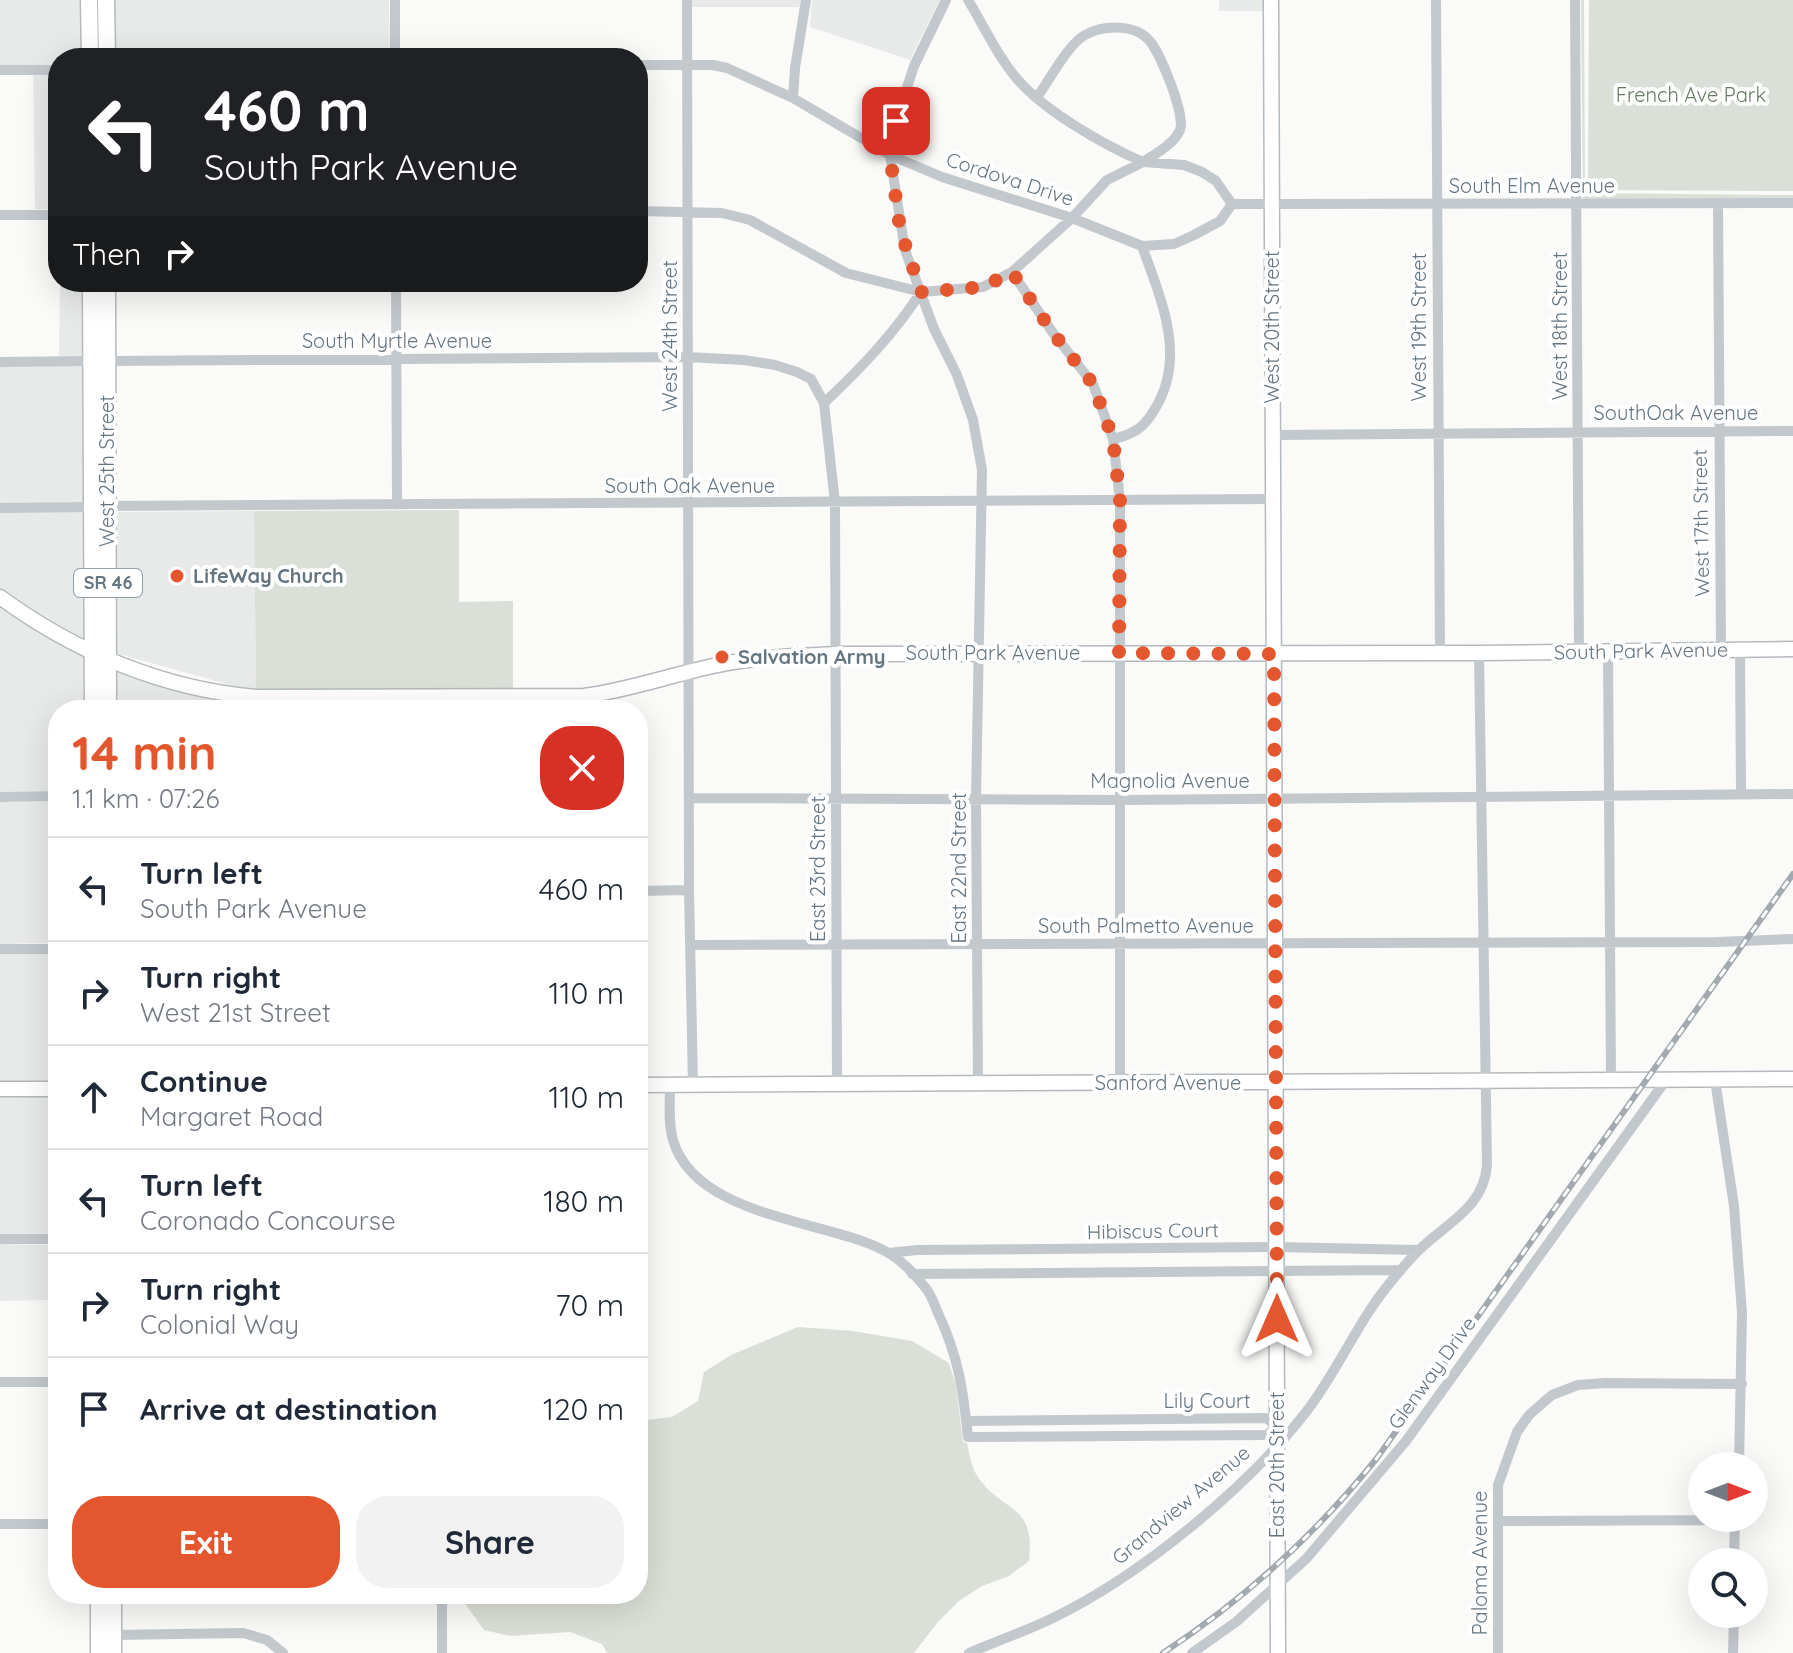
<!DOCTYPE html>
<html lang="en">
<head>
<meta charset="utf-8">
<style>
  body { margin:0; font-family:Quicksand,sans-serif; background:#f2f2f3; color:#1f2937; height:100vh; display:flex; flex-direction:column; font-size:30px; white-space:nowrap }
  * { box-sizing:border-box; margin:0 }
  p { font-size:26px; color:#747a83 }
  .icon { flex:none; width:44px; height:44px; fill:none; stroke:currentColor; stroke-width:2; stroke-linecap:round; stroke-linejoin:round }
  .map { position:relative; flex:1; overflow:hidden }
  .panel { position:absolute; left:48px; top:700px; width:600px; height:904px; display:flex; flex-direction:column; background:#fff; border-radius:32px; box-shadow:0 8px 32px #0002 }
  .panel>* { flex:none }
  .banner { position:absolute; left:48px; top:48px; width:600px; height:244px; border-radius:32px; box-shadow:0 8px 32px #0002; background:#202124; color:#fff; overflow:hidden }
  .needle { width:52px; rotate:90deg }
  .controls { position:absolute; left:1688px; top:1452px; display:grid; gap:16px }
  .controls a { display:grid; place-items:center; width:80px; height:80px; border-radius:50%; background:#fff; box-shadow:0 8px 32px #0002; font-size:40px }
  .pin { position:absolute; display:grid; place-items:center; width:68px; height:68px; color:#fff; margin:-34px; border-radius:16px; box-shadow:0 4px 12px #0006 }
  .me { position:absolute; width:88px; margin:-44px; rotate:0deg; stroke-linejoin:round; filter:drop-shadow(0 0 6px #0008) }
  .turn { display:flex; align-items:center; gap:28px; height:168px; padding:0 24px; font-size:36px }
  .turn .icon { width:104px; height:104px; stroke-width:2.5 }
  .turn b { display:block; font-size:56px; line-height:68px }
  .then { display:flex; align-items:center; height:76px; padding:0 24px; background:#0003; gap:16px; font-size:30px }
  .round { display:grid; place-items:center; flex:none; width:84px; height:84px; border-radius:32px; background:#f2f2f3 }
  .summary { display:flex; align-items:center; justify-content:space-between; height:136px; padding:0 24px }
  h1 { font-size:48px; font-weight:700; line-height:60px; color:#e4572e }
  .primary-button { display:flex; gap:16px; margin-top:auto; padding:16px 24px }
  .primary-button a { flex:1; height:92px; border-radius:32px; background:#e4572e; color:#fff; font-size:32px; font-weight:700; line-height:92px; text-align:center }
  .primary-button a+a { background:#f2f2f3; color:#1f2937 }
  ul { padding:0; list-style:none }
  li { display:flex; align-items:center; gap:24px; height:104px; padding:0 24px; border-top:2px solid #e0e1e3 }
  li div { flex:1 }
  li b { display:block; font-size:30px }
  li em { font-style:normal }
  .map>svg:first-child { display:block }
  .built { fill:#e8e9e9 }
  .green { fill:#dadfd7 }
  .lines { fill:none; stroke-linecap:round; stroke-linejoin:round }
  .secondary-casing { stroke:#b3babf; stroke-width:17 }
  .primary-casing { stroke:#b5babe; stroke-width:19 }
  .street { stroke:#c3c8cc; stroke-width:10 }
  .secondary { stroke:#fff; stroke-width:14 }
  .primary { stroke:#fff; stroke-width:16 }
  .rail-casing { stroke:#a2aab0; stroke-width:6 }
  .rail { stroke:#fff; stroke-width:3; stroke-dasharray:9; stroke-linecap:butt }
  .route { stroke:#e4572e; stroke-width:14; stroke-dasharray:0 25.2 }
  .poi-dot { fill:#e4572e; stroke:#fff; stroke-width:3 }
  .labels { text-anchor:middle; stroke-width:8; stroke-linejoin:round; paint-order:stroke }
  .shield { fill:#fff; stroke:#939fa8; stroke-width:2 }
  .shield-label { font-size:18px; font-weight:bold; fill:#657683 }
  .park-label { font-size:20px; fill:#687a64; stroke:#fff }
  .street-label { font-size:20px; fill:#657683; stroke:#fff }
  .poi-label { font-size:20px; font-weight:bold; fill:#657683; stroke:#fff; text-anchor:start }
</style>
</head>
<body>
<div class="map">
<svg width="1793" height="1653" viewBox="0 0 1793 1653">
  <rect width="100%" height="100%" fill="#fafaf8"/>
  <path class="built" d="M0,0H83L84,58H58V65H0Z
    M112,0H389L390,58H113Z
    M692,0H801L799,7H692Z
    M812,0H940L910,60L810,27Z
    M1219,0H1265L1266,11H1219Z
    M33,75H58V209H35Z
    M60,282H85V356H59Z
    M84,365L85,503H0V366Z
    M85,511V642L63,631L0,590V512Z
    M254,511L256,692L115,653L114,512Z
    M0,603L86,657V710H58V791L0,792Z
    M116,672L256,702V710H116Z
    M58,801V943L0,944V802Z
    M0,954H58V1083H0Z
    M0,1095H58V1234H0Z
    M0,1244L58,1245V1377H50L49,1300L0,1301Z
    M51,1387H58V1519H53Z"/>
  <path class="green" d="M1581,0H1584L1585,193L1793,195V198H1583Z
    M1589,0H1793V191L1588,190Z
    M459,510V602L513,601V693L256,692L254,511Z
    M256,702L512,703L513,710H256Z
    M798,1327L853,1331L912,1341L949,1363L956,1385L963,1442L967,1443C969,1452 971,1465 976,1474C1001,1514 1036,1501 1029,1561L1009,1576L982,1586L960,1600L937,1623L914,1653H607L602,1644L570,1632L510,1636L484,1630L458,1594H638V1421L672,1417L698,1401L704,1372L731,1355Z"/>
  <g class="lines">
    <g class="secondary-casing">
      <path id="secondary" d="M1271,0L1278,1653
        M0,597C75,652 163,689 256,697L584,696C630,690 673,674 718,665C757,657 796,656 836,654L1479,653L1793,649
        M638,1085L1793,1079
        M0,1089H58"/>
    </g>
    <g class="primary-casing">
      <path id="primary" d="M89,0L90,58
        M106,0L107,58
        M91,282L93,710
        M107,282L108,710
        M99,1594V1653
        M113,1594V1653"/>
    </g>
    <path class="street" d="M395,0V58
      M687,0L689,890L693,1085
      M946,0L914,66L896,121L890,155L905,250L934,329L957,375L973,420L982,470L976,799L978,1083
      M968,0C984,26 998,57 1018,80C1046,112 1104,145 1143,162C1155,154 1174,144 1180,130C1186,116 1160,51 1148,39C1133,24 1103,25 1085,35C1067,45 1050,80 1037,97
      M1436,0L1440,653
      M1575,0L1579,653
      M638,65H713L727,68L793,98L890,155L942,177L1072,218L1142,246L1174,244L1194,235L1220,221L1232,204
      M0,70H58
      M793,98L795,68L806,0
      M1718,205L1721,650
      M638,211L722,213L750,220L846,273L921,292L983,287L1012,272L1072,218L1107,180L1143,162L1184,165L1202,172L1216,181L1232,204L1793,203
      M0,215H58
      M1012,272L1053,333L1093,384L1113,439L1120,500V1083
      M396,282L397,505
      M107,361L687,357L744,360L775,365L797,372L811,379L824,403L835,503L837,1085
      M0,362L91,361
      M824,403C861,368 893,335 921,292
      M1272,435L1793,431
      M1113,439C1135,434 1145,427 1156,407C1187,355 1160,297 1142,246
      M107,506L1273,499
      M0,508L92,507
      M1740,650L1741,794
      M1608,652L1611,1081
      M0,797L58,796
      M690,798L1120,800L1793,794
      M638,891L689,890
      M690,945L1718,942L1793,939
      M0,949H58
      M1715,1080L1734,1206L1742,1313L1739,1466
      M670,1085C670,1102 668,1123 673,1140C695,1217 825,1220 883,1250C898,1257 914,1273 924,1286C931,1293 934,1304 938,1313C959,1358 963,1390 968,1437L1267,1435L1277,1426L1266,1418L966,1421
      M0,1239H58
      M889,1253L917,1250L1277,1247L1418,1250
      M912,1274L1401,1270
      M0,1382H58
      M1498,1521L1735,1520
      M0,1524H58
      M1734,1562L1735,1518
      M442,1594V1653
      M113,1635L243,1633L267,1640L283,1653
      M969,1653C997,1641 1026,1631 1053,1618C1140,1576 1247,1488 1306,1412C1337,1372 1357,1323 1389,1284C1398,1273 1407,1262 1417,1252C1444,1224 1484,1209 1487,1165L1479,653
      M1192,1653L1236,1622L1306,1559L1406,1441L1666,1080
      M1498,1653V1485L1517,1432L1529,1415L1552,1395L1578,1385L1605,1383L1742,1384
      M1733,1653L1734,1614"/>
    <use href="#secondary" class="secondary"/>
    <use href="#primary" class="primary"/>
    <g class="rail-casing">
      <path id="rail" d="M1163,1653C1245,1599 1316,1534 1377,1458L1793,874"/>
    </g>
    <use href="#rail" class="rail"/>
  </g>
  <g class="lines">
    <path class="route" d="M896,121L890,155L900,229L921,292L983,287L1012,272L1053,333L1093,384L1113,439L1120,500L1119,653L1274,654L1277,1319"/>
  </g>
  <g class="poi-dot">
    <circle cx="177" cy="576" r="8"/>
    <circle cx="722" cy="657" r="8"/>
  </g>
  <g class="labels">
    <rect class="shield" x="74" y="569" width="68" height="28" rx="6"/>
    <g class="shield-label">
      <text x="108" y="589">SR 46</text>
    </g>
    <g class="park-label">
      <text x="1691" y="102">French Ave Park</text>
    </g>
    <g class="street-label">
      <text transform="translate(1010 179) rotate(18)" y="7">Cordova Drive</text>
      <text x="1532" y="193">South Elm Avenue</text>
      <text transform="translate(1560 326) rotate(-90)" y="7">West 18th Street</text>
      <text transform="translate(1272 327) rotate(-90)" y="7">West 20th Street</text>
      <text transform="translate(1419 327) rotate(-90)" y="7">West 19th Street</text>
      <text transform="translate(670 336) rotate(-90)" y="7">West 24th Street</text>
      <text x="397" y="348">South Myrtle Avenue</text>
      <text x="1676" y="420">SouthOak Avenue</text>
      <text transform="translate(107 471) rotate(-90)" y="7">West 25th Street</text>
      <text x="690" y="493">South Oak Avenue</text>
      <text transform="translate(1701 523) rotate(-91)" y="7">West 17th Street</text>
      <text transform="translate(1641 651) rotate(-1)" y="7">South Park Avenue</text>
      <text x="993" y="660">South Park Avenue</text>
      <text x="1170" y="788">Magnolia Avenue</text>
      <text transform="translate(959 868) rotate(-90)" y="7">East 22nd Street</text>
      <text transform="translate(818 869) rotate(-90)" y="7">East 23rd Street</text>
      <text x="1146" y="933">South Palmetto Avenue</text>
      <text x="1168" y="1090">Sanford Avenue</text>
      <text transform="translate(1153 1231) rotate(-1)" y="7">Hibiscus Court</text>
      <text transform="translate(1432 1373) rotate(-54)" y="7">Glenway Drive</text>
      <text x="1207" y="1408">Lily Court</text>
      <text transform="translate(1277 1465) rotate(-90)" y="7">East 20th Street</text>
      <text transform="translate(1181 1505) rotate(-40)" y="7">Grandview Avenue</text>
      <text transform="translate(1480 1563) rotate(-90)" y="7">Paloma Avenue</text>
    </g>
    <g class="poi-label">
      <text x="193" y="583">LifeWay Church</text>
      <text x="738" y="664">Salvation Army</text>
    </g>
  </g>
</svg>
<div class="controls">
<a><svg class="needle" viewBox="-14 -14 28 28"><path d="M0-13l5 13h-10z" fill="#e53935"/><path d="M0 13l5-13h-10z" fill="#747a83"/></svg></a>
<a><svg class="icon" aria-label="search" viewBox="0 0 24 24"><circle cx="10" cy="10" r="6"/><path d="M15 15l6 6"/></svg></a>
</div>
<div class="pin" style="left:896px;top:121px;background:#d93025"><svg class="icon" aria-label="arrive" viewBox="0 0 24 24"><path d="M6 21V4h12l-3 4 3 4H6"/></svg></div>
<svg class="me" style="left:1277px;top:1319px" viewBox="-20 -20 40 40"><path d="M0-17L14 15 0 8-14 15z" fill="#e4572e" stroke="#fff" stroke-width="4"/></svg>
<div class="banner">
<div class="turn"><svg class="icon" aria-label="left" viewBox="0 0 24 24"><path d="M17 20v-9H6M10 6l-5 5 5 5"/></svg><div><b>460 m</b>South Park Avenue</div></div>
<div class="then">Then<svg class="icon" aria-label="right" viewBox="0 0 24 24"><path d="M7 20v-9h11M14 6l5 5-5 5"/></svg></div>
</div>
<section class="panel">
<div class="summary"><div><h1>14 min</h1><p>1.1 km · 07:26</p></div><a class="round" style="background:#d93025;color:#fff"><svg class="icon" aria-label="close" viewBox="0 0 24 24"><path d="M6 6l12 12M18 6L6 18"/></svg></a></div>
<ul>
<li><svg class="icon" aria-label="left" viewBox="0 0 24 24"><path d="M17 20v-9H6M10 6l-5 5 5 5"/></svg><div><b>Turn left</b><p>South Park Avenue</p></div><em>460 m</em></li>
<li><svg class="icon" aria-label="right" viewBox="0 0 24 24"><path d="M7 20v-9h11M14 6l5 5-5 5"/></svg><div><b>Turn right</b><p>West 21st Street</p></div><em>110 m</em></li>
<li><svg class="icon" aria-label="ahead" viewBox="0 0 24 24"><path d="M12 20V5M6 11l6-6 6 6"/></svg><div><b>Continue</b><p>Margaret Road</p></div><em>110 m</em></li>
<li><svg class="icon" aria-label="left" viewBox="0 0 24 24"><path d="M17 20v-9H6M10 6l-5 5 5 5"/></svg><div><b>Turn left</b><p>Coronado Concourse</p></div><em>180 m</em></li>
<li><svg class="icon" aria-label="right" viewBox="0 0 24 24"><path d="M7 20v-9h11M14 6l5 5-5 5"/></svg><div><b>Turn right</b><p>Colonial Way</p></div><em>70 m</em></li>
<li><svg class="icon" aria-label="arrive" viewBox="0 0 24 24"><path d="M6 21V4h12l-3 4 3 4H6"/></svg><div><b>Arrive at destination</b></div><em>120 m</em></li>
</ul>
<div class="primary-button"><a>Exit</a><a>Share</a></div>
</section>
</div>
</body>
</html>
